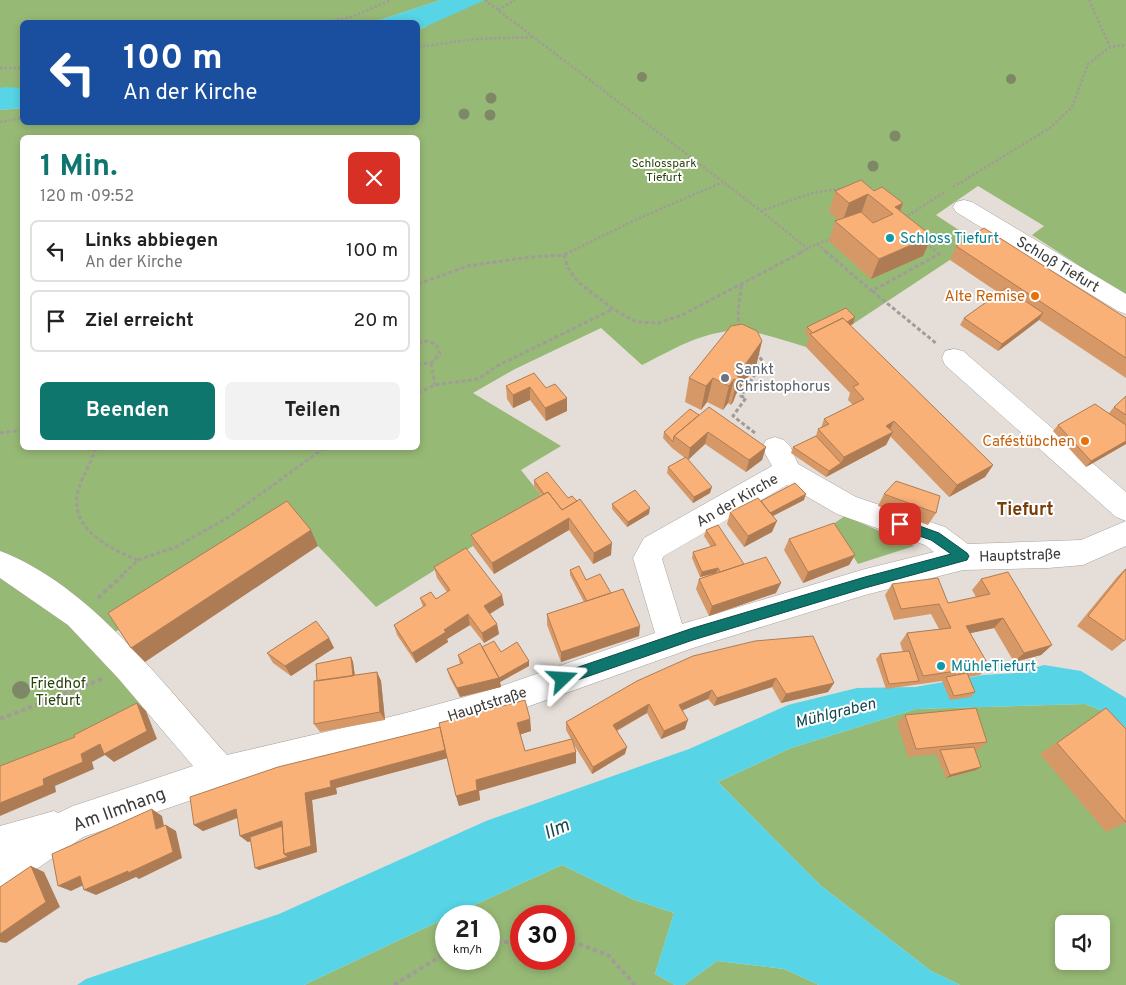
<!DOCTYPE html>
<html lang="de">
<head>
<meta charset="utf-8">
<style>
  body { margin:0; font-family:Overpass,sans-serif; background:#f2f2f2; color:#222; height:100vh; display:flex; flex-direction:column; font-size:19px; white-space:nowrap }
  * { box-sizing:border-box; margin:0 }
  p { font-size:16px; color:#767676 }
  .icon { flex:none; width:28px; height:28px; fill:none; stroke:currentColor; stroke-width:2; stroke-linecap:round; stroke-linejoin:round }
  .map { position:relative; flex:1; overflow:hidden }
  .side { position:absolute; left:20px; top:135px; width:400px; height:315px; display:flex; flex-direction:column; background:#fff; border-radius:8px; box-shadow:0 2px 8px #0003 }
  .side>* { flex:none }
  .guide { position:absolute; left:20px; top:20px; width:400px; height:105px; border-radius:8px; box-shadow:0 2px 8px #0003; background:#1a4fa0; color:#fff; overflow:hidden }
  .tools { position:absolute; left:1055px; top:915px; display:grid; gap:10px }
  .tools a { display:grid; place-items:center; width:55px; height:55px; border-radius:8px; background:#fff; box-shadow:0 2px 8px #0003; font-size:25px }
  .speed { position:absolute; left:435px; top:905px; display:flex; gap:10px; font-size:25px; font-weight:700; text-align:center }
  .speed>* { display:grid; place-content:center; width:65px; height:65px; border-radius:50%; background:#fff; box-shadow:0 2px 8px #0003; line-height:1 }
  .speed small { font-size:12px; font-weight:400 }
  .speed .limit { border:8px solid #d22; background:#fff; color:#111 }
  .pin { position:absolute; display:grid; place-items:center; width:42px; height:42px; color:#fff; margin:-21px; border-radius:10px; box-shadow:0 2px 8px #0006 }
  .me { position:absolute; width:55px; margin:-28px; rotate:70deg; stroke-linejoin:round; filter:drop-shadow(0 0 4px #0008) }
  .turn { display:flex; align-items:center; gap:18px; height:105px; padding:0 20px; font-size:22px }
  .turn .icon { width:65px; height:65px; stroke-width:2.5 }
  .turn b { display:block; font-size:35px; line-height:42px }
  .round { display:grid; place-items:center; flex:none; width:52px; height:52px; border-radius:8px; background:#f2f2f2 }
  .overview { display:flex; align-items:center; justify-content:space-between; height:85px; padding:0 20px }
  h1 { font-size:30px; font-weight:700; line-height:38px; color:#0f766e }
  .action { display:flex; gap:10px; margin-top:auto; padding:10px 20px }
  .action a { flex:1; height:58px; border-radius:8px; background:#0f766e; color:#fff; font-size:20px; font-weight:700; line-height:58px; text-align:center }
  .action a+a { background:#f2f2f2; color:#222 }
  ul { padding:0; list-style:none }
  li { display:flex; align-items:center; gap:15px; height:62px; margin:0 10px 8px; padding:0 10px; border:2px solid #e0e0e0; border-radius:8px }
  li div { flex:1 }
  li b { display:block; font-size:19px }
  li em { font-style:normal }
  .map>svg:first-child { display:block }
  .green { fill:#97b976; fill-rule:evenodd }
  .water { fill:#57d4e5 }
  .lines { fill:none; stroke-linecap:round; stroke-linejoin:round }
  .minor-casing { stroke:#a8a29d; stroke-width:1 }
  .path-far2 { stroke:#a19c98; stroke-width:2.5; stroke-dasharray:2.5 2; stroke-linecap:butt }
  .path-far1 { stroke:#a19c98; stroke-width:3; stroke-dasharray:4 2.5; stroke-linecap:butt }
  .path { stroke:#a19c98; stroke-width:4; stroke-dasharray:4.5 3; stroke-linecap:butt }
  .minor { fill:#fff; fill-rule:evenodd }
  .tree { fill:#7e8867 }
  .wall { fill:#d69867 }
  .shaded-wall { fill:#ae7c54 }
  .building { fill:#f9b178; stroke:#ae7c54 }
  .route { fill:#0f766e; stroke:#0a4d48 }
  .culture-dot { fill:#0f9aa8; stroke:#fff; stroke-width:2 }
  .food-dot { fill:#e8710a; stroke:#fff; stroke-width:2 }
  .worship-dot { fill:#6b7280; stroke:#fff; stroke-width:2 }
  .labels { text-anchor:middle; stroke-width:4; stroke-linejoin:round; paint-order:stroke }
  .far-park-label { font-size:12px; fill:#2b430b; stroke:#fff }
  .culture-label { font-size:15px; fill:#0d838f; stroke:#fff; text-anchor:start }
  .street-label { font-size:15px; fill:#3c3a38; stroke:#fff }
  .food-label { font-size:15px; fill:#c56008; stroke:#fff; text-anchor:end }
  .worship-label { font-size:15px; fill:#5b616d; stroke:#fff; text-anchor:start }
  .park-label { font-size:15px; fill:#2b430b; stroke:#fff }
  .water-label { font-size:16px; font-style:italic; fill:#124a51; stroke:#fff }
  .quarter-label { font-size:18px; font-weight:bold; fill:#773d08; stroke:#fff }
  .near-street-label { font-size:18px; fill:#3c3a38; stroke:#fff }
  .near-water-label { font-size:19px; font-style:italic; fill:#124a51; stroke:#fff }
</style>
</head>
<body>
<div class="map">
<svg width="1126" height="985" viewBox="0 0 1126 985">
  <rect width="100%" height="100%" fill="#e4ddd8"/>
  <path class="green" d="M0,0H441L374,22H22V88H0Z
    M466,0H1126V296L1032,235L1044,226L978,186L936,215L977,242L853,324L806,347C790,342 774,337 758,333C715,323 678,347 642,365L601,328L515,369L473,393L561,446L521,470L548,504L473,546L376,607L318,546L295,519L122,628L93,644L146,711L0,779V110L22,108V122H418V30L425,27ZM22,138H418V448H22Z
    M845,516L914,546L858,564L833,524Z
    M1085,704L1111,714L1126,728V985H960L931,971L820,885L718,782L791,748L916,709ZM1064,924H1101V961H1064Z
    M562,865L632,899L674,913L655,974L675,985H304L446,918V959H489V916H450ZM521,916H564V959H521Z
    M717,961L784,969L819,985H684Z"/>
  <path class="water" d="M441,0H485L418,30V22H374Z
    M4,87L22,88V108L0,110V88Z
    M1044,665L1081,671L1126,698V728L1111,714L1085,704L916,709L791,748L718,782L820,885L931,971L960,985H819L784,969L717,961L684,985H675L655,974L674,913L632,899L562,865L450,916H446V918L304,985H77L86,979L279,914L486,821L689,749L788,705L857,688L915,687L983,675L1017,673Z"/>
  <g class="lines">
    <g class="minor-casing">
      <path id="minor" d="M964,200L972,202L1126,294V314L1118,311L956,212L953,207L956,202Z
        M954,349L963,351L1126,492V546L1083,565L1048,568L963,570L865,595L693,648L490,720L402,746L221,790L83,837L12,886L0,892V826L54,811L58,813L73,806L193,766L118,678L68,625L0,578V551C89,584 165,686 227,755L402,714L490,690L655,633L633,558L644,538L772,466L762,448L766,440L775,437L784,440L790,446L798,464L856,497L945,527L968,544L1081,540L1126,521L1116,517L945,365L942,358L945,351ZM787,485L837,514L925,545L934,552L865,569L682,624L662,559L664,556Z"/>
    </g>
    <path class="path-far2" d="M485,0L761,211L812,193L845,188
      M1089,0L1110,47
      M498,10L515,0
      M323,22L352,17L391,0
      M418,47L475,39L533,37
      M0,68H22
      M0,122L22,118
      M953,187L1050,128L1072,107L1088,64L1110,47L1126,45
      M761,211L808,249
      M904,218L945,192
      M817,244L833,238
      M926,244L937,252
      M570,252L635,220L723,182
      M801,252L817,244L827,252"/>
    <path class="path-far1" d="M825,251L872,291L939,254L935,251
      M564,255L572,251
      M418,284L468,266L530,257L564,255L568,268L578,282L613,309L636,322L658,323L682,315L804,251
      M872,291L937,344
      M739,328L738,311L742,283
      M418,343L427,341L436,344L440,354L431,363L418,364
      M431,363L435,385
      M418,393L435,385L478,379L497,366L613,309
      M0,433L22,430
      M755,433L733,416L746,398L741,396L763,362L757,353
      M96,448C91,463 82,476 78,491C69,529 109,548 138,560L123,574
      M138,560L176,547L229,517L324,448"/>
    <path class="path" d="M98,598L125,573
      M0,719L102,679
      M489,942H521
      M564,943H576L608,955L635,985
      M394,985L446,953"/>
    <use href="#minor" class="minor"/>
  </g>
  <g class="tree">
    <circle cx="642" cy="77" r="5"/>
    <circle cx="1011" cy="79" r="5"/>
    <circle cx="491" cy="98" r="5.5"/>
    <circle cx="464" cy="114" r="5.5"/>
    <circle cx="490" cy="115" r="5.5"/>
    <circle cx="895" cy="136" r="5.5"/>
    <circle cx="873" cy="166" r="5.5"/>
    <circle cx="21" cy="690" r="9"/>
  </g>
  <path class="wall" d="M835,191H874L903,203L900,211L932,236L923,256L871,279L829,241L835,221L838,220L829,212Z
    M956,246L1126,318V378L1039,320L998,351L960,325L964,318L999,293L950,260Z
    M855,317L853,324L850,325L993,465L985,477L949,497L890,436L886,445L826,477L791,453L793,447L816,436L818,429L821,428L824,419L853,405L848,400L850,393L806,347L809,337L805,334L807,327Z
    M762,341L756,366L736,394L733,402L731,405L728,403L723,410L707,402L701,410L685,402L689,378Z
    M506,386L546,388L567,411L546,421L530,400L513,408L507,399Z
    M1126,396V444L1086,467L1053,431L1058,425L1109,413L1114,407Z
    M699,415L766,447L762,460L746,472L705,444L688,460L710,493L693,503L667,473L668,467L685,458L672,448L663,438L664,432Z
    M534,480L611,555L593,564L569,530L494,574L473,546L471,535L541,495L534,486Z
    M884,494L936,513L928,525L878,506Z
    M804,500L773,516L772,532L744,547L727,524L730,512L761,501Z
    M612,504L649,514L627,527L612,509Z
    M706,530L744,564L776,593L709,616L696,589L699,579L712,574L700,577L692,558L693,552L711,547L704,536Z
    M789,539L855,555L849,565L803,583L784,550Z
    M434,567L504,605L490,614L497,624L499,634L484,643L470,625L447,639L448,642L416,663L397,635L394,625L423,607L420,598L436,599L447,592L437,578Z
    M1126,568V638L1124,641L1112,651L1077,626L1118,576Z
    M570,570L611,593L639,636L561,662L547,625V614L584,602L570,575Z
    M981,579L1052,645L1041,655L1014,662L994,628L970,633L989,666L980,675L969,677L975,692L971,697L950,700L942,681L886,689L876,659L880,654L903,652L900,643L907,633L939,629L931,614L894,620L885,595L892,584L948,603L976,597L972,590Z
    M329,638L334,648L291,676L273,663L267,653Z
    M482,647L501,652L529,666L500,682L501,687L460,697L450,678L447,669L460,664L458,655Z
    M693,656L834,683L828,692L781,703L772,687L714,706L708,699L683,710L685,729L661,739L647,713L617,731L625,754L592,774L573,743L576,763L479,791L480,800L459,806L447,758L336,788L337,794L312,800L317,852L259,870L251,841L248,842L240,836L238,818L203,831L194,825L530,719L531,731L520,734L525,751L571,739L566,730V722Z
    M351,657L353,662L355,675L377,672L381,681L385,720L320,732L314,724Z
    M1106,708L1126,729V824L1125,823L1106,832L1040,754Z
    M905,715L987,742L978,750H975L976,770L946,778L936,754L908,757L897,723Z"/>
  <path class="shaded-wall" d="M868,194L861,214L842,223L849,203Z
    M903,203L895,224V207Z
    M932,236L923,256L871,279L879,259Z
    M1043,313L1039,320L998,351L1002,344Z
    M855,317L853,324L817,341V336Z
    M762,341L756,366L736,394L733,402L731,405L737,381V376Z
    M713,378L707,402L701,410L706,386Z
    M734,379L728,403L723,410L729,386Z
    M530,387V400L513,408V395Z
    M567,398V411L546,421L545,408Z
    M894,421L888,434L886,426Z
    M708,432L705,444L688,460L690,448Z
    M893,432L886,445L826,477L829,471L841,463L844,457Z
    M1126,441V444L1086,467L1091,461Z
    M766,447L762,460L746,472L749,460Z
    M993,465L985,477L949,497L957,485Z
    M712,487L710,493L693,503L694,497Z
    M806,494L804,500L763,521L765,515Z
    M650,508L649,514L627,527L628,522Z
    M569,518V530L494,574L492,563Z
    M777,521L772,532L744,547L748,536Z
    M311,530L318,546L145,662L131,648Z
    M612,543L611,555L593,564L594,553Z
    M855,555L849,565L803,583L808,572Z
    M718,568L716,573L700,577L702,572Z
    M781,583L776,593L709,616L712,606Z
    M502,595L504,605L486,616L484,606Z
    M468,614L470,625L447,639L448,642L416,663L412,653L444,630Z
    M1003,618L994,628L958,636L966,626Z
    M497,624L499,634L484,643L482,633Z
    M640,626L639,636L561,662V652Z
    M329,638L334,648L291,676L285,666Z
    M1052,645L1041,655L1014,662L1024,653Z
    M351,657L353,662L356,685L353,681Z
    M529,661V666L500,682L501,687L460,697L457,688Z
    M377,672L381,681L385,720L380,712Z
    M776,678L772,687L714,706L717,698Z
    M834,683L828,692L781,703L786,694Z
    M712,690L708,699L677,713L679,705Z
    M137,703L146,711L157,739L114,762L105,755L92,762L94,769L55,786L56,792L0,816V803L43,779L81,754L100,744Z
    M649,704L647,713L612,733L613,725Z
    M530,719L531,731L519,735L517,723Z
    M688,720L685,729L661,739L664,731Z
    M627,747L625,754L592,774L593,767Z
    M445,750L448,758L336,788L337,794L312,800L317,852L259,870L255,868L284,854L286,829L248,842L240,836L305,793L330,781Z
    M576,752V763L479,791L480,800L459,806L456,796L476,780Z
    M981,767L976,770L946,778L950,775Z
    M152,809L162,816L166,836L156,829Z
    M236,809L244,815L203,831L194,825Z
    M166,825L176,831L182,858L139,879L136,877L96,895L84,890Z
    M31,866L44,872L60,907L6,943L0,942V934Z
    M80,876L92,881L71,891L58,886Z"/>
  <path class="building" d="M861,180L874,191L882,187L903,203L895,207L932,236L879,259L835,221L861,212L873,223L893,214L868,194L849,203L835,191Z
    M984,228L1126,318V358L956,246Z
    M1006,288L1043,313L1002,344L964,318Z
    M846,308L855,317L847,322L843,318L813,333L807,327Z
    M843,318L993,465L957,485L894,421L886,426L893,432L844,457L818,429L829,424L824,419L864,399L853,387L859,384L810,334Z
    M742,324L757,331L762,341L737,376L740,378L737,381L734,379L729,386L713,378L706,386L689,378L731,326Z
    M534,373L546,388L555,384L567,398L545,408L530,387L513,395L506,386Z
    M1126,396V415L1114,407Z
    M1095,404L1126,425V441L1091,461L1058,425Z
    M709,407L766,447L749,460L708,432L690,448L674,436Z
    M690,409L699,415L674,436L673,442L664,432Z
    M816,436L841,463L829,471L793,447Z
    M686,457L712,487L694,497L668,467Z
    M547,472L568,498L572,496L577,501L562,510L548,492L544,494L534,480Z
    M896,481L940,496L936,513L884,494Z
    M795,483L806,494L770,513L761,501Z
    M635,490L650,508L628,522L612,504Z
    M548,492L562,510L580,499L612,543L594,553L569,518L492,563L471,535Z
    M758,498L777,521L748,536L730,512Z
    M287,501L311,530L131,648L108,613Z
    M834,523L855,555L808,572L789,539Z
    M718,525L744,564L720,572L718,568L702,572L693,552L716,545L706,530Z
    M466,548L502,595L484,606L497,624L482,633L468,614L444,630L446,632L412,653L394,625L426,605L420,598L431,592L436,599L450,590L434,567Z
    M766,557L781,583L712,606L699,579Z
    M579,566L586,580L600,574L611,593L587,601L570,570Z
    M1126,569V638L1124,641L1088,616Z
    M1008,572L1052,645L1024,653L1003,618L966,626L989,666L923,676L907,633L951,628L939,604L901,609L892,584L938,578L948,603L990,594L981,579Z
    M623,589L640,626L561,652L547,614Z
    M316,621L329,638L285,666L267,653Z
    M813,636L834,683L786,694L776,678L717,698L712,690L679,705L688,720L664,731L649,704L613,725L627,747L593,767L566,722L637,681L693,656L755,641Z
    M494,641L501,652L517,642L529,661L499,678L482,647Z
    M480,643L499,678L457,688L447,669L463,663L458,655Z
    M909,651L919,681L889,684L880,654Z
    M351,657L353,676L317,681L316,664Z
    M377,672L380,712L314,724V681Z
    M967,673L975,692L954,696L946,677Z
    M525,700L530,719L517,723L525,751L572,739L576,752L476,780L477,790L456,796L439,723Z
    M137,703L147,731L104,754L100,744L81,754L83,762L43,779L44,785L0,803V766L75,737L74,735Z
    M976,708L987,742L916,749L905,715Z
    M1106,708L1126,729V822L1057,743Z
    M440,727L445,750L330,781L331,787L305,793L311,846L284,854L282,821L240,836L236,809L194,825L190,797L278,767Z
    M974,747L981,767L950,775L940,750Z
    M152,809L156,829L166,825L173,852L128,873V871L84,890L80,876L58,886L52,854Z
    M282,826L284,854L288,857L255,868L250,837Z
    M31,866L46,902L0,934V887Z"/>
  <path class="route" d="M900,519L939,533L967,553L969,556L967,560L865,588L693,640L563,685L558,683L556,679L558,674L693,628L865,577L951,554L931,540L896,528L894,524L896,521Z"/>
  <g class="culture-dot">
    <circle cx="890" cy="238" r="5"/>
    <circle cx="941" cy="666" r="5"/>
  </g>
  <g class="food-dot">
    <circle cx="1035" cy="296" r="5"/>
    <circle cx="1085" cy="441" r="5"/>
  </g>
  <circle class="worship-dot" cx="725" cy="378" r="5"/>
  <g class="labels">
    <g class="far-park-label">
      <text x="664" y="167">Schlosspark<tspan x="664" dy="14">Tiefurt</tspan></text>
    </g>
    <g class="culture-label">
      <text x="900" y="243">Schloss Tiefurt</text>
      <text x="951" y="671">MühleTiefurt</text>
    </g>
    <g class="street-label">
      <text transform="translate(1058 264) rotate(31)" y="5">Schloß Tiefurt</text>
      <text transform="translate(737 500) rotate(-30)" y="5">An der Kirche</text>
      <text transform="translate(1020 555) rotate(-2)" y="5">Hauptstraße</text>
      <text transform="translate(487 704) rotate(-18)" y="5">Hauptstraße</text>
    </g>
    <g class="food-label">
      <text x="1025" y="301">Alte Remise</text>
      <text x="1075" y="446">Caféstübchen</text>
    </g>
    <g class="worship-label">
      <text x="735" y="374">Sankt<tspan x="735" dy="17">Christophorus</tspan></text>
    </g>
    <g class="park-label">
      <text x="58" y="688">Friedhof<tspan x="58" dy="17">Tiefurt</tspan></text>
    </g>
    <g class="water-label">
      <text transform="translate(835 712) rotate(-14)" y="6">Mühlgraben</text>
    </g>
    <g class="quarter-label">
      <text x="1025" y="515">Tiefurt</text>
    </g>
    <g class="near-street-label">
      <text transform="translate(119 809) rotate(-20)" y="6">Am Ilmhang</text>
    </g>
    <g class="near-water-label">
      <text transform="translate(556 828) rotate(-23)" y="7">Ilm</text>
    </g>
  </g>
</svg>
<div class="tools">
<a><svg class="icon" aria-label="sound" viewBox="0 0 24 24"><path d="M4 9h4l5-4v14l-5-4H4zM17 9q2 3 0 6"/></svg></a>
</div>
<div class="speed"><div>21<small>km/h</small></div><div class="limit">30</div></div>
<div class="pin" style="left:900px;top:524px;background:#d93025"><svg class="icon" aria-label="arrive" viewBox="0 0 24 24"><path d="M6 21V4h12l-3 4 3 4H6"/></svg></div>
<svg class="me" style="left:563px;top:679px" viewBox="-20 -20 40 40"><path d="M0-17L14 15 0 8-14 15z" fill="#0f766e" stroke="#fff" stroke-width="4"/></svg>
<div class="guide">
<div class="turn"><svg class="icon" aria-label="left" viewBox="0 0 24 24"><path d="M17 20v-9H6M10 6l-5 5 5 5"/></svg><div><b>100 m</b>An der Kirche</div></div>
</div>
<section class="side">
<div class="overview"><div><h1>1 Min.</h1><p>120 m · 09:52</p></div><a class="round" style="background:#d93025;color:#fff"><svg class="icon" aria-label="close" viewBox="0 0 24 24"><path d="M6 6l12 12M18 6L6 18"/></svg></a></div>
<ul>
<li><svg class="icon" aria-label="left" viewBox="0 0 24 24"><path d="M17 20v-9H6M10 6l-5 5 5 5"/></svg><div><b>Links abbiegen</b><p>An der Kirche</p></div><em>100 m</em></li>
<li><svg class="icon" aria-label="arrive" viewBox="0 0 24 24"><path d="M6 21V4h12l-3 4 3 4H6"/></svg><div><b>Ziel erreicht</b></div><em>20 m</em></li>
</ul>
<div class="action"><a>Beenden</a><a>Teilen</a></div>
</section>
</div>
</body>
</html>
